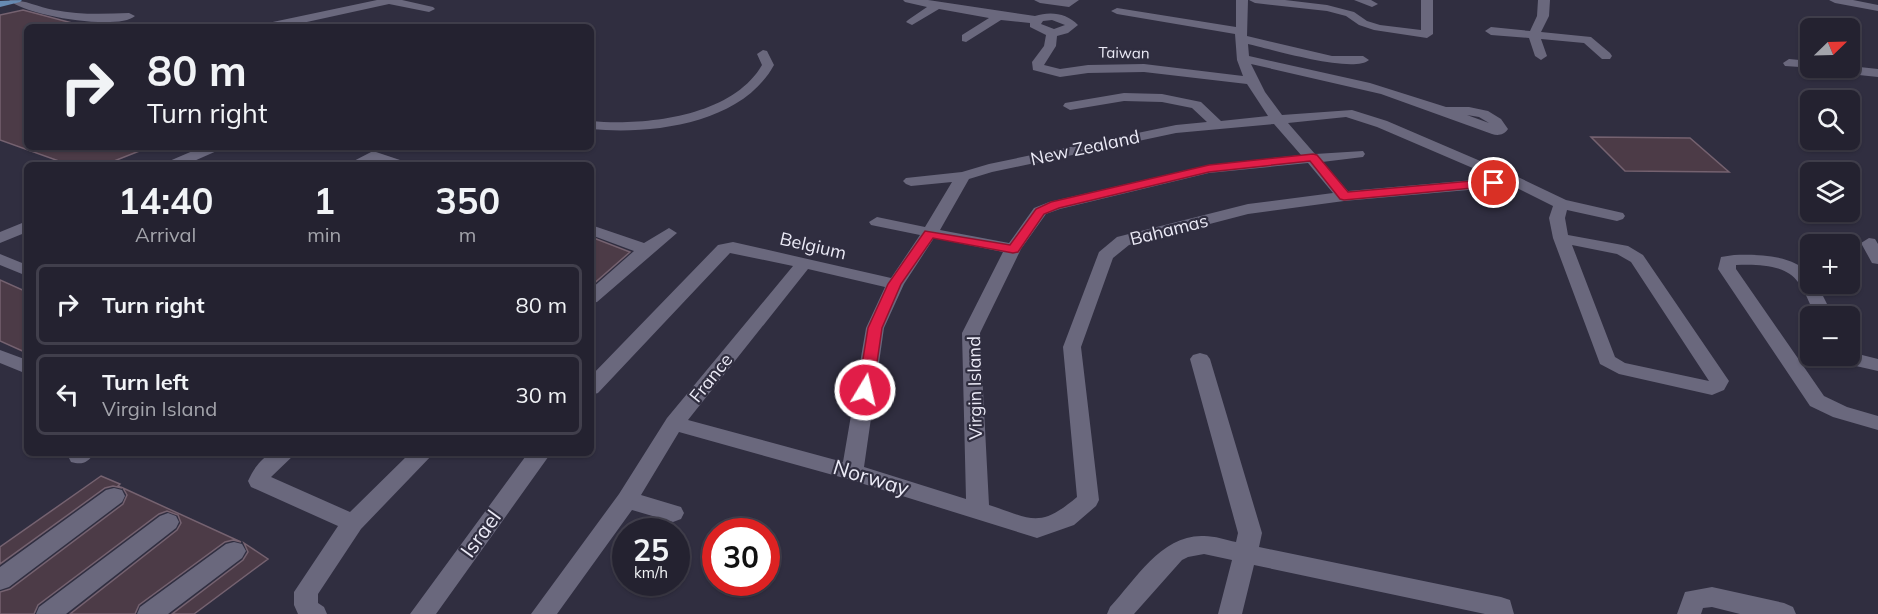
<!DOCTYPE html>
<html lang="en">
<head>
<meta charset="utf-8">
<style>
  body { margin:0; font-family:Mulish,sans-serif; background:#2c2a38; color:#f1f3f6; height:100vh; display:flex; flex-direction:column; font-size:22px; white-space:nowrap }
  * { box-sizing:border-box; margin:0 }
  p { font-size:20px; color:#a3a4ab }
  .icon { flex:none; width:33px; height:33px; fill:none; stroke:currentColor; stroke-width:2; stroke-linecap:round; stroke-linejoin:round }
  .map { position:relative; flex:1; overflow:hidden }
  .drawer { position:absolute; left:24px; top:162px; width:570px; height:294px; display:flex; flex-direction:column; background:#242230; border-radius:9px; box-shadow:0 2px 4px #0004,0 0 0 2px #413f4c }
  .drawer>* { flex:none }
  .top-card { position:absolute; left:24px; top:24px; width:570px; height:126px; border-radius:9px; box-shadow:0 2px 4px #0004,0 0 0 2px #413f4c; background:#242230; color:#f1f3f6; overflow:hidden }
  .needle { width:39px; rotate:67deg }
  .controls { position:absolute; left:1800px; top:18px; display:grid; gap:12px }
  .controls a { display:grid; place-items:center; width:60px; height:60px; border-radius:9px; background:#242230; box-shadow:0 2px 4px #0004,0 0 0 2px #413f4c; font-size:30px }
  .speed { position:absolute; left:612px; top:518px; display:flex; gap:12px; font-size:30px; font-weight:700; text-align:center }
  .speed>* { display:grid; place-content:center; width:78px; height:78px; border-radius:50%; background:#242230; box-shadow:0 2px 4px #0004,0 0 0 2px #413f4c; line-height:1 }
  .speed small { font-size:15px; font-weight:400 }
  .speed .limit { border:9px solid #d22; background:#fff; color:#111 }
  .pin { position:absolute; display:grid; place-items:center; width:51px; height:51px; color:#fff; margin:-26px; border:3px solid #fff; border-radius:50%; box-shadow:0 2px 6px #0007 }
  .me { position:absolute; width:66px; margin:-33px; rotate:9deg; stroke-linejoin:round; filter:drop-shadow(0 0 4px #0008) }
  .turn { display:flex; align-items:center; gap:21px; height:126px; padding:0 24px; font-size:27px }
  .turn .icon { width:78px; height:78px; stroke-width:2.5 }
  .turn b { display:block; font-size:42px; line-height:51px }
  .eta { display:flex; justify-content:space-evenly; align-items:center; height:102px; text-align:center }
  .eta b { font-size:36px; font-weight:700; line-height:42px }
  ul { padding:0; list-style:none }
  li { display:flex; align-items:center; gap:18px; height:81px; margin:0 12px 9px; padding:0 12px; border:3px solid #413f4c; border-radius:9px }
  li div { flex:1 }
  li b { display:block; font-size:22px }
  li em { font-style:normal }
  .map>svg:first-child { display:block }
  .building { fill:#4c3b47; stroke:#756270; stroke-width:1.5 }
  .lines { fill:none; stroke-linecap:round; stroke-linejoin:round }
  .minor { fill:#6a687d; fill-rule:evenodd }
  .major { fill:#668ab2; fill-rule:evenodd }
  .route { fill:#e11d48; stroke:#92132f; stroke-width:1.5 }
  .labels { text-anchor:middle; stroke-width:4.5; stroke-linejoin:round; paint-order:stroke }
  .far-street-label { font-size:15px; fill:#ebeaf6; stroke:#302e40 }
  .street-label { font-size:18px; fill:#ebeaf6; stroke:#302e40 }
  .near-street-label { font-size:21px; fill:#ebeaf6; stroke:#302e40 }
</style>
</head>
<body>
<div class="map">
<svg width="1878" height="614" viewBox="0 0 1878 614">
  <rect width="100%" height="100%" fill="#302e40"/>
  <path class="building" d="M23,10L76,24L75,27H27V147L147,148L104,165H70L0,140V15Z
    M1591,137L1690,138L1729,172L1625,171Z
    M591,237L630,252L591,286Z
    M0,280L27,292V353L0,341Z
    M101,476L120,484L118,486L122,488L113,486L105,488L0,564V547Z
    M123,488L241,542L233,540L225,542L139,605L135,614H70L177,530L181,523L178,515L167,511L159,514L38,605L34,614H0V592L10,589L123,504L127,495Z
    M244,543L268,559L194,614H172L243,560L248,552Z"/>
  <g class="lines">
    <path class="minor" d="M9,0C26,0 38,7 54,10C79,15 104,14 129,13L135,16C118,31 26,16 9,0Z
      M377,0H402L433,7L435,9L429,12L389,4L284,27H262L268,23Z
      M903,0H928L1035,16C1050,11 1067,13 1078,25L1068,33L1057,36L1056,46L1044,65L1060,69L1088,65L1144,64L1243,76L1237,60L1235,34L1117,14L1111,11L1117,8L1236,27V0H1248L1247,36L1332,56H1363L1369,60C1353,74 1270,49 1248,44L1249,56L1370,83L1446,107H1469L1488,111L1501,119L1508,129C1504,135 1498,136 1492,134L1381,94L1251,64L1265,92L1282,115L1352,110L1387,121L1520,178L1566,200L1623,213L1625,216L1623,219L1617,221L1567,210L1565,218L1568,235L1628,246L1643,255L1729,381L1724,390L1712,395L1619,374L1600,364L1553,238L1549,218L1553,206L1513,186L1344,201L1248,214L1129,245L1113,258L1081,347L1099,500L1096,506L1074,525L1037,538L851,480L679,432L641,495L681,507L684,513L681,519L673,522L632,510L557,614H531L619,494L667,418L793,266L730,253L598,393L591,395V376L718,245L733,242L891,278L920,235L871,225L869,222L877,217L925,227L952,182L911,186L906,184L903,181L906,178L962,172L989,164L1176,125L1207,122L1192,108L1162,102L1124,101L1070,110L1063,106L1065,103L1124,93L1162,94L1201,102L1221,121L1268,116L1247,84L1144,72L1088,73L1060,77L1033,70L1032,62L1044,46L1046,35L1030,27V23L1001,20L966,42L962,41V35L989,18L939,9L912,25L906,22L908,20L927,7L905,2ZM1052,20L1065,25L1054,29L1041,24L1043,21ZM1467,115L1479,117L1489,123ZM1346,117L1377,127L1496,178L1348,191L1322,162L1363,157L1365,154L1363,151L1315,154L1288,123ZM1274,124L1301,155L1209,165L1049,202L1034,208L1009,243L940,230L969,179L992,172L1176,133ZM1308,163L1333,193L1248,204L1117,237L1099,252L1063,347L1077,497C1039,529 1032,519 989,505L980,333L1021,249L1046,214L1060,209L1209,173ZM934,238L1003,252L962,333L966,499L864,467L884,328L904,284ZM1572,245L1617,254L1631,262L1709,381L1625,363L1615,357ZM808,269L885,287L866,328L843,462L688,420Z
      M1034,0H1079L1069,7L1040,3Z
      M1249,0H1285L1327,5L1354,12L1367,21L1380,25L1421,30V0H1433V34L1427,38L1374,30L1359,25L1346,16L1327,11L1255,3Z
      M1354,0H1371L1378,4L1372,7Z
      M1538,0H1550L1549,16L1541,32L1591,37L1610,53L1612,56L1610,59H1602L1584,43L1541,39L1547,56L1541,60L1535,56L1529,38L1491,35L1485,31L1491,27L1530,31L1537,16Z
      M1829,0H1853L1878,5V11L1835,3Z
      M763,50L767,51L774,65C742,124 651,135 591,129V121C644,126 732,117 762,65L757,54Z
      M1789,59L1810,61V68H1815L1785,66L1783,63Z
      M1850,66L1878,69V77L1830,72L1824,68Z
      M202,147H221L219,150L185,165H165L167,162Z
      M373,151L406,162L408,165H387L374,160L364,165H346Z
      M27,221V232L0,243V232Z
      M591,225L644,243L669,228L677,233L597,302L591,303V289L634,251L591,235Z
      M1869,238L1875,239L1878,244V264L1872,263L1861,243Z
      M0,254L27,265V276L0,265Z
      M1734,255C1758,254 1793,255 1810,274V284H1817L1833,316H1815C1810,305 1806,292 1798,282C1786,264 1755,264 1736,265V269L1824,396L1847,407L1878,416V430L1833,417L1810,406L1718,269L1721,257Z
      M0,350L27,360V374L0,363Z
      M1810,351V356H1850V352L1878,359V371L1847,364L1809,360L1806,356Z
      M1200,353L1207,355L1210,359L1262,533L1259,547L1501,597L1510,600L1514,614H1485L1254,565L1242,614H1218L1232,560L1204,554L1188,557L1182,560L1134,614H1107L1110,607C1136,579 1162,534 1204,536C1215,536 1226,540 1236,542L1238,533L1190,359L1193,355Z
      M70,453H94C88,463 82,465 71,462L68,456Z
      M270,453H296L271,477L350,512L410,453H434L361,529L318,594V603L324,607L327,614H298L294,605V592L338,526L251,487L248,481C254,468 259,462 270,453Z
      M528,453H551L436,614H410Z
      M114,488L122,490L125,496L122,502L9,587L0,590V567L106,490Z
      M168,513L176,516L179,522L176,528L66,614H36L39,607L160,516Z
      M234,542L242,544L246,551L242,558L168,614H137L140,607L226,544Z
      M1712,587L1784,603L1793,607L1796,614H1740L1712,607L1703,608L1701,614H1677L1685,592Z"/>
    <path class="major" d="M22,0L20,2L0,7V1Z"/>
  </g>
  <path class="route" d="M1313,154L1317,155L1348,192L1494,179L1500,183L1494,186L1344,200L1340,199L1310,161L1209,172L1059,208L1044,214L1018,252L1013,253L933,238L901,284L882,328L873,390L865,395L858,390L868,328L888,284L925,231L1010,245L1036,209L1051,202L1209,165Z"/>
  <g class="labels">
    <g class="far-street-label">
      <text transform="translate(1124 53) rotate(1)" y="5">Taiwan</text>
    </g>
    <g class="street-label">
      <text transform="translate(1085 148) rotate(-12)" y="6">New Zealand</text>
      <text transform="translate(1169 230) rotate(-14)" y="6">Bahamas</text>
      <text transform="translate(813 246) rotate(13)" y="6">Belgium</text>
      <text transform="translate(711 378) rotate(-51)" y="6">France</text>
      <text transform="translate(975 388) rotate(-91)" y="6">Virgin Island</text>
    </g>
    <g class="near-street-label">
      <text transform="translate(871 478) rotate(17)" y="7">Norway</text>
      <text transform="translate(481 534) rotate(-54)" y="7">Israel</text>
    </g>
  </g>
</svg>
<div class="controls">
<a><svg class="needle" viewBox="-14 -14 28 28"><path d="M0-13l5 13h-10z" fill="#e53935"/><path d="M0 13l5-13h-10z" fill="#a3a4ab"/></svg></a>
<a><svg class="icon" aria-label="search" viewBox="0 0 24 24"><circle cx="10" cy="10" r="6"/><path d="M15 15l6 6"/></svg></a>
<a><svg class="icon" aria-label="layers" viewBox="0 0 24 24"><path d="M12 4l9 5-9 5-9-5zM3 14l9 5 9-5"/></svg></a>
<a>+</a>
<a>−</a>
</div>
<div class="speed"><div>25<small>km/h</small></div><div class="limit">30</div></div>
<div class="pin" style="left:1494px;top:183px;background:#d93025"><svg class="icon" aria-label="arrive" viewBox="0 0 24 24"><path d="M6 21V4h12l-3 4 3 4H6"/></svg></div>
<svg class="me" style="left:865px;top:390px" viewBox="-20 -20 40 40"><circle r="17" fill="#e11d48" stroke="#fff" stroke-width="3"/><path d="M0-11L8 9 0 5-8 9z" fill="#fff"/></svg>
<div class="top-card">
<div class="turn"><svg class="icon" aria-label="right" viewBox="0 0 24 24"><path d="M7 20v-9h11M14 6l5 5-5 5"/></svg><div><b>80 m</b>Turn right</div></div>
</div>
<section class="drawer">
<div class="eta">
<div><b>14:40</b><p>Arrival</p></div>
<div><b>1</b><p>min</p></div>
<div><b>350</b><p>m</p></div>
</div>
<ul>
<li><svg class="icon" aria-label="right" viewBox="0 0 24 24"><path d="M7 20v-9h11M14 6l5 5-5 5"/></svg><div><b>Turn right</b></div><em>80 m</em></li>
<li><svg class="icon" aria-label="left" viewBox="0 0 24 24"><path d="M17 20v-9H6M10 6l-5 5 5 5"/></svg><div><b>Turn left</b><p>Virgin Island</p></div><em>30 m</em></li>
</ul>
</section>
</div>
</body>
</html>
